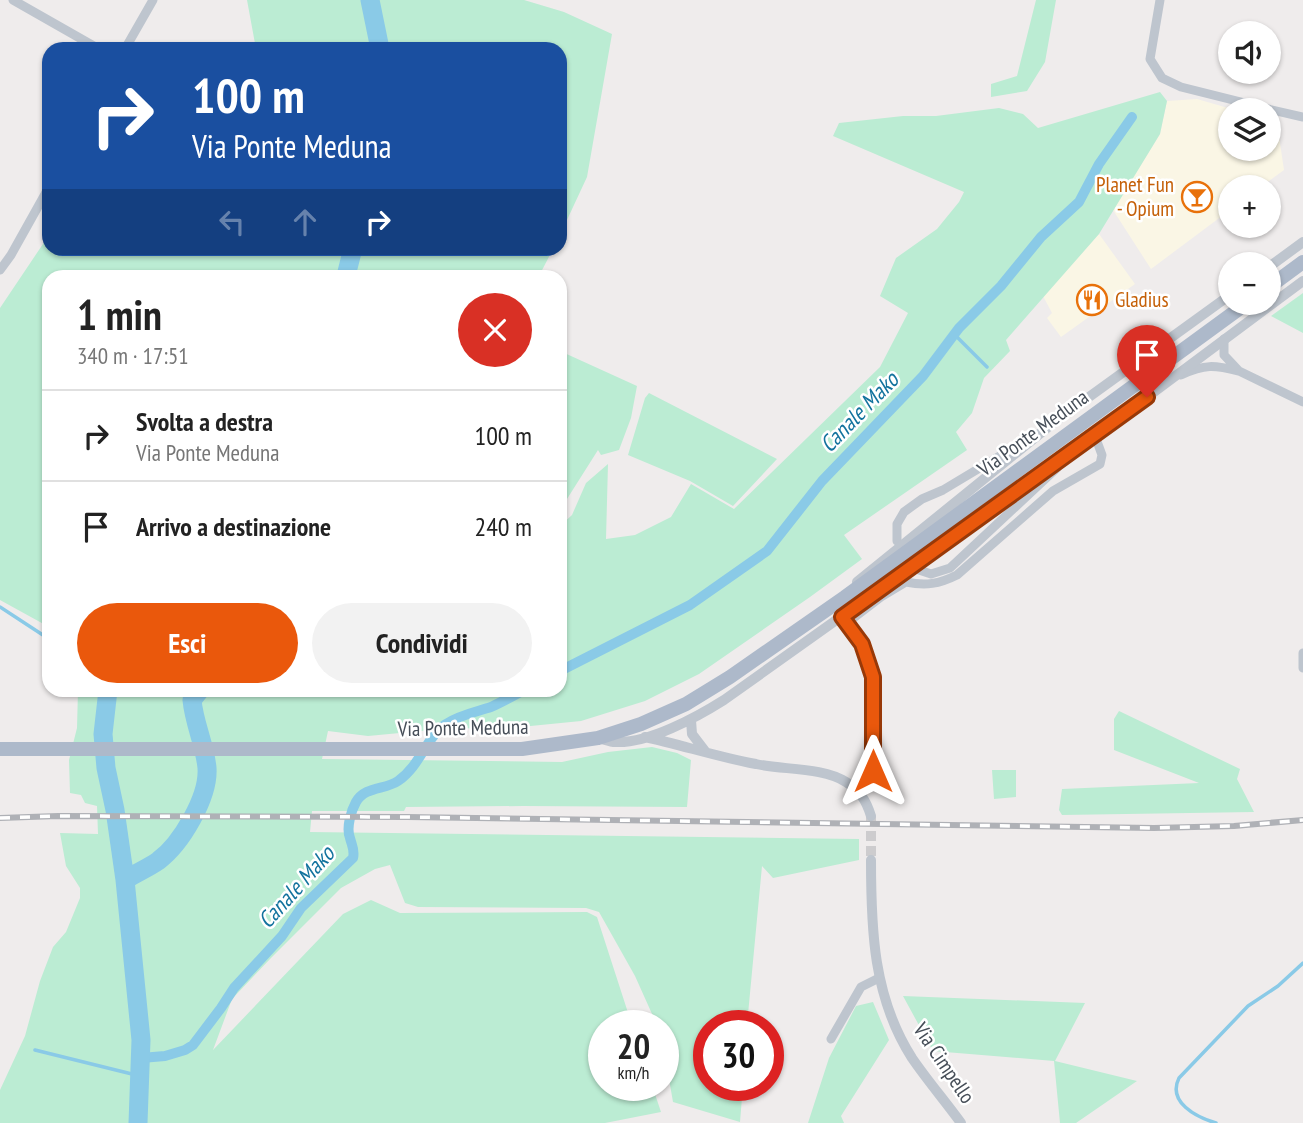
<!DOCTYPE html>
<html lang="it">
<head>
<meta charset="utf-8">
<style>
  body { margin:0; font-family:"PT Sans Narrow",sans-serif; background:#f2f2f2; color:#222; height:100vh; display:flex; flex-direction:column; font-size:26px; white-space:nowrap }
  * { box-sizing:border-box; margin:0 }
  p { font-size:23px; color:#767676 }
  .icon { flex:none; width:38px; height:38px; fill:none; stroke:currentColor; stroke-width:2; stroke-linecap:round; stroke-linejoin:round }
  .map { position:relative; flex:1; overflow:hidden }
  .sheet { position:absolute; left:42px; top:270px; width:525px; height:427px; display:flex; flex-direction:column; background:#fff; border-radius:21px; box-shadow:0 2px 5px #0004 }
  .sheet>* { flex:none }
  .guide { position:absolute; left:42px; top:42px; width:525px; height:214px; border-radius:21px; box-shadow:0 2px 5px #0004; background:#1a4fa0; color:#fff; overflow:hidden }
  .tools { position:absolute; left:1218px; top:21px; display:grid; gap:14px }
  .tools a { display:grid; place-items:center; width:63px; height:63px; border-radius:50%; background:#fff; box-shadow:0 2px 5px #0004; font-size:35px }
  .speed { position:absolute; left:588px; top:1010px; display:flex; gap:14px; font-size:35px; font-weight:700; text-align:center }
  .speed>* { display:grid; place-content:center; width:91px; height:91px; border-radius:50%; background:#fff; box-shadow:0 2px 5px #0004; line-height:1 }
  .speed small { font-size:18px; font-weight:400 }
  .speed .limit { border:10px solid #d22; background:#fff; color:#111 }
  .pin { position:absolute; display:grid; place-items:center; width:60px; height:60px; color:#fff; margin:-72px -30px; border-radius:50% 50% 50% 0; rotate:-45deg; box-shadow:0 0 7px #0007 }
  .pin .icon { rotate:45deg }
  .me { position:absolute; width:77px; margin:-38px; rotate:0deg; stroke-linejoin:round; filter:drop-shadow(0 0 5px #0008) }
  .turn { display:flex; align-items:center; gap:24px; height:147px; padding:0 35px; font-size:32px }
  .turn .icon { width:91px; height:91px; stroke-width:2.5 }
  .turn b { display:block; font-size:49px; line-height:60px }
  .lanes { display:flex; align-items:center; height:66px; padding:0 35px; background:#0003; justify-content:center; gap:35px; direction:ltr }
  .lanes .off { opacity:.35 }
  .round { display:grid; place-items:center; flex:none; width:74px; height:74px; border-radius:37px; background:#f2f2f2 }
  .head { display:flex; align-items:center; justify-content:space-between; height:119px; padding:0 35px }
  h1 { font-size:42px; font-weight:700; line-height:52px }
  .button { display:flex; gap:14px; margin-top:auto; padding:14px 35px }
  .button a { flex:1; height:80px; border-radius:42px; background:#ea580c; color:#fff; font-size:28px; font-weight:700; line-height:80px; text-align:center }
  .button a+a { background:#f2f2f2; color:#222 }
  ul { padding:0; list-style:none }
  li { display:flex; align-items:center; gap:21px; height:91px; padding:0 35px; border-top:2px solid #e0e0e0 }
  li div { flex:1 }
  li b { display:block; font-size:26px }
  li em { font-style:normal }
  .map>svg:first-child { display:block }
  .commercial { fill:#faf6e5 }
  .green { fill:#bbecd3 }
  .lines { fill:none; stroke-linecap:round; stroke-linejoin:round }
  .stream { stroke:#8acae7; stroke-width:3.5 }
  .canal { stroke:#8acae7; stroke-width:10 }
  .river { stroke:#8acae7; stroke-width:19 }
  .tertiary-tunnel { stroke:#cdccce; stroke-width:10; stroke-dasharray:10 5; stroke-linecap:butt }
  .minor { stroke:#bec5ce; stroke-width:9 }
  .tertiary { stroke:#bec5ce; stroke-width:10 }
  .primary { stroke:#adb9ca; stroke-width:14 }
  .rail-casing { stroke:#afb1b6; stroke-width:6 }
  .rail { stroke:#fff; stroke-width:3.5; stroke-dasharray:10; stroke-linecap:butt }
  .route-casing { stroke:#983908; stroke-width:18 }
  .route { stroke:#ea580c; stroke-width:12 }
  .labels { text-anchor:middle; stroke-width:5; stroke-linejoin:round; paint-order:stroke }
  .food-label { font-size:21px; fill:#c56008; stroke:#fff; text-anchor:end }
  .street-label { font-size:21px; fill:#464e58; stroke:#fff }
  .water-label { font-size:23px; font-style:italic; fill:#13739e; stroke:#fff }
</style>
</head>
<body>
<div class="map">
<svg width="1303" height="1123" viewBox="0 0 1303 1123">
  <rect width="100%" height="100%" fill="#efecec"/>
  <path class="commercial" d="M1197,99L1235,110H1230V149H1269V120L1277,123L1284,170L1261,187H1230V210L1151,269L1113,210L1160,134L1167,101Z
    M1099,234L1135,284L1061,337L1047,318L1052,313L1043,296Z"/>
  <path class="green" d="M247,0H524L564,12L612,34L587,177L560,235V49H256Z
    M1036,0H1056L1045,62L1027,91L991,97V84L1017,76Z
    M1160,92L1167,101L1160,134L1099,234L1006,340L1010,351L984,378L972,413L956,432L967,450L844,535L862,559L810,597L699,674L645,701L581,721L500,729L453,728L368,736L328,731L322,759L562,762L608,752L652,747L677,753L691,760L687,807L523,806L406,807L404,811H312L310,832L859,839V860L773,878L762,866L747,1025L709,1026V1085H743L740,1122L673,1102L663,1044V1026L657,1025L635,976L599,912L586,908L418,907L405,903L390,865L375,869L341,888L271,958L232,999L213,1050L343,914L371,900L400,913L587,912L597,917L632,1025L604,1026V1085H652L661,1112L605,1123H0V1090L25,1036L40,981L53,947L66,932L80,898V888L66,866L60,833L98,834L97,806L85,803L81,795L70,793L69,760L77,728L78,690H560V526L572,515L586,483L608,464L606,539L635,535L671,517L691,484L734,509L880,367L908,313L880,296L896,258L937,229L959,202L964,192L833,136L839,123L903,116H936L999,108L1023,114L1038,128Z
    M49,235V248L553,249L539,276H49V627L0,600V308Z
    M1303,293V333L1271,316Z
    M560,351L637,386L631,418L619,450L601,455L598,450L560,510Z
    M649,393L777,459L733,506L690,481L628,455L645,398Z
    M1119,711L1240,769L1237,779L1254,812L1062,815L1059,810L1062,789L1199,783L1114,750V719Z
    M992,770H1016V797L994,799Z
    M903,996L1085,1003L1055,1061L1137,1081L1076,1123H1060L1054,1061L933,1051Z
    M873,1002L889,1040L841,1116L844,1123H808L829,1058L856,1006Z"/>
  <g class="lines">
    <path class="stream" d="M954,334L987,367
      M0,607L49,639
      M35,1050L140,1076
      M1216,1123C1196,1117 1167,1102 1179,1078L1248,1006L1278,986L1303,963"/>
    <path class="canal" d="M560,671L690,605L767,551L822,481L923,376L959,328L1001,286L1041,237L1079,202L1099,164L1132,117
      M141,1058L165,1056L185,1050L193,1045L221,1008L234,988L282,936L301,908L353,858C355,850 352,846 350,838C346,828 351,811 356,802C365,786 385,790 398,781C421,765 426,737 446,724C459,715 476,712 491,707C502,702 513,696 524,690"/>
    <path class="river" d="M370,0L380,49
      M346,276L353,248
      M108,690L103,734L106,768L115,810L125,880L141,1040L138,1123
      M125,880C136,873 148,868 158,861C181,844 209,797 207,768C205,745 194,723 192,700L200,690"/>
    <path class="tertiary-tunnel" d="M871,816V860"/>
    <path class="minor" d="M13,0L99,49
      M1160,0L1150,59L1162,78L1181,87L1253,105
      M125,49L153,0
      M1259,107L1303,117
      M0,270L11,255L49,187
      M1239,371L1303,402
      M1181,375C1205,364 1214,365 1239,371L1224,355V339
      M897,541V524L904,512L922,499L943,490L1028,439
      M916,569L931,574L950,568L1057,468
      M844,620L862,644L873,677V771L860,793
      M847,623L881,597L906,582C926,586 939,584 957,575L1053,491L1100,464L1102,455L1095,436
      M1303,653V668
      M831,1039L861,987L879,978"/>
    <path class="tertiary" d="M1269,267L1303,242
      M857,582L1053,423L1230,295
      M691,720L692,734L705,751
      M645,737C682,745 718,757 756,764C782,770 823,767 846,782C860,791 866,800 871,816
      M598,738C603,739 610,742 615,742C648,744 697,717 724,700L1095,436L1303,281
      M871,860C871,929 873,997 912,1058C927,1080 945,1101 961,1123"/>
    <path class="primary" d="M1269,287L1303,262
      M0,749H522L598,738L641,724L686,704L730,677L845,597L1247,303"/>
    <g class="rail-casing">
      <path id="rail" d="M0,818L58,816L407,817L1154,828L1234,826L1303,820"/>
    </g>
    <use href="#rail" class="rail"/>
  </g>
  <g class="lines">
    <g class="route-casing">
      <path id="route" d="M873,771V677L862,644L842,617L1147,397"/>
    </g>
    <use href="#route" class="route"/>
  </g>
  <defs>
    <g id="bar-ring" transform="scale(1.575)"><circle r="9.5" fill="#fff" stroke="#e8710a" stroke-width="1.5"/><path d="M-6-5H6L.8 .8V4.5H3.5V6h-7V4.5H-.8V.8Z" fill="#e8710a"/></g>
    <g id="restaurant-ring" transform="scale(1.575)"><circle r="9.5" fill="#fff" stroke="#e8710a" stroke-width="1.5"/><path d="M-5-6h1v4h1v-4h1v4h1v-4h1v5L-1.5 .5V6h-2V.5L-5-1ZM5-6V6H3V1.5H1.5Q1.5-4 5-6Z" fill="#e8710a"/></g>
  </defs>
  <g fill-rule="evenodd">
    <use href="#bar-ring" x="1197" y="197"/>
    <use href="#restaurant-ring" x="1092" y="300"/>
  </g>
  <g class="labels">
    <g class="food-label">
      <text x="1174" y="192">Planet Fun<tspan x="1174" dy="24">- Opium</tspan></text>
      <text x="1115" y="307" text-anchor="start">Gladius</text>
    </g>
    <g class="street-label">
      <text transform="translate(1033 433) rotate(-36)" y="7">Via Ponte Meduna</text>
      <text transform="translate(463 728) rotate(-1)" y="7">Via Ponte Meduna</text>
      <text transform="translate(944 1063) rotate(56)" y="7">Via Cimpello</text>
    </g>
    <g class="water-label">
      <text transform="translate(859 412) rotate(-46)" y="8">Canale Mako</text>
      <text transform="translate(296 887) rotate(-48)" y="8">Canale Mako</text>
    </g>
  </g>
</svg>
<div class="tools">
<a><svg class="icon" aria-label="sound" viewBox="0 0 24 24"><path d="M4 9h4l5-4v14l-5-4H4zM17 9q2 3 0 6"/></svg></a>
<a><svg class="icon" aria-label="layers" viewBox="0 0 24 24"><path d="M12 4l9 5-9 5-9-5zM3 14l9 5 9-5"/></svg></a>
<a>+</a>
<a>−</a>
</div>
<div class="speed"><div>20<small>km/h</small></div><div class="limit">30</div></div>
<div class="pin" style="left:1147px;top:397px;background:#d93025"><svg class="icon" aria-label="arrive" viewBox="0 0 24 24"><path d="M6 21V4h12l-3 4 3 4H6"/></svg></div>
<svg class="me" style="left:873px;top:771px" viewBox="-20 -20 40 40"><path d="M0-17L14 15 0 8-14 15z" fill="#ea580c" stroke="#fff" stroke-width="4"/></svg>
<div class="guide">
<div class="turn"><svg class="icon" aria-label="right" viewBox="0 0 24 24"><path d="M7 20v-9h11M14 6l5 5-5 5"/></svg><div><b>100 m</b>Via Ponte Meduna</div></div>
<div class="lanes"><svg class="icon off" aria-label="left" viewBox="0 0 24 24"><path d="M17 20v-9H6M10 6l-5 5 5 5"/></svg><svg class="icon off" aria-label="ahead" viewBox="0 0 24 24"><path d="M12 20V5M6 11l6-6 6 6"/></svg><svg class="icon" aria-label="right" viewBox="0 0 24 24"><path d="M7 20v-9h11M14 6l5 5-5 5"/></svg></div>
</div>
<section class="sheet">
<div class="head"><div><h1>1 min</h1><p>340 m · 17:51</p></div><a class="round" style="background:#d93025;color:#fff"><svg class="icon" aria-label="close" viewBox="0 0 24 24"><path d="M6 6l12 12M18 6L6 18"/></svg></a></div>
<ul>
<li><svg class="icon" aria-label="right" viewBox="0 0 24 24"><path d="M7 20v-9h11M14 6l5 5-5 5"/></svg><div><b>Svolta a destra</b><p>Via Ponte Meduna</p></div><em>100 m</em></li>
<li><svg class="icon" aria-label="arrive" viewBox="0 0 24 24"><path d="M6 21V4h12l-3 4 3 4H6"/></svg><div><b>Arrivo a destinazione</b></div><em>240 m</em></li>
</ul>
<div class="button"><a>Esci</a><a>Condividi</a></div>
</section>
</div>
</body>
</html>
